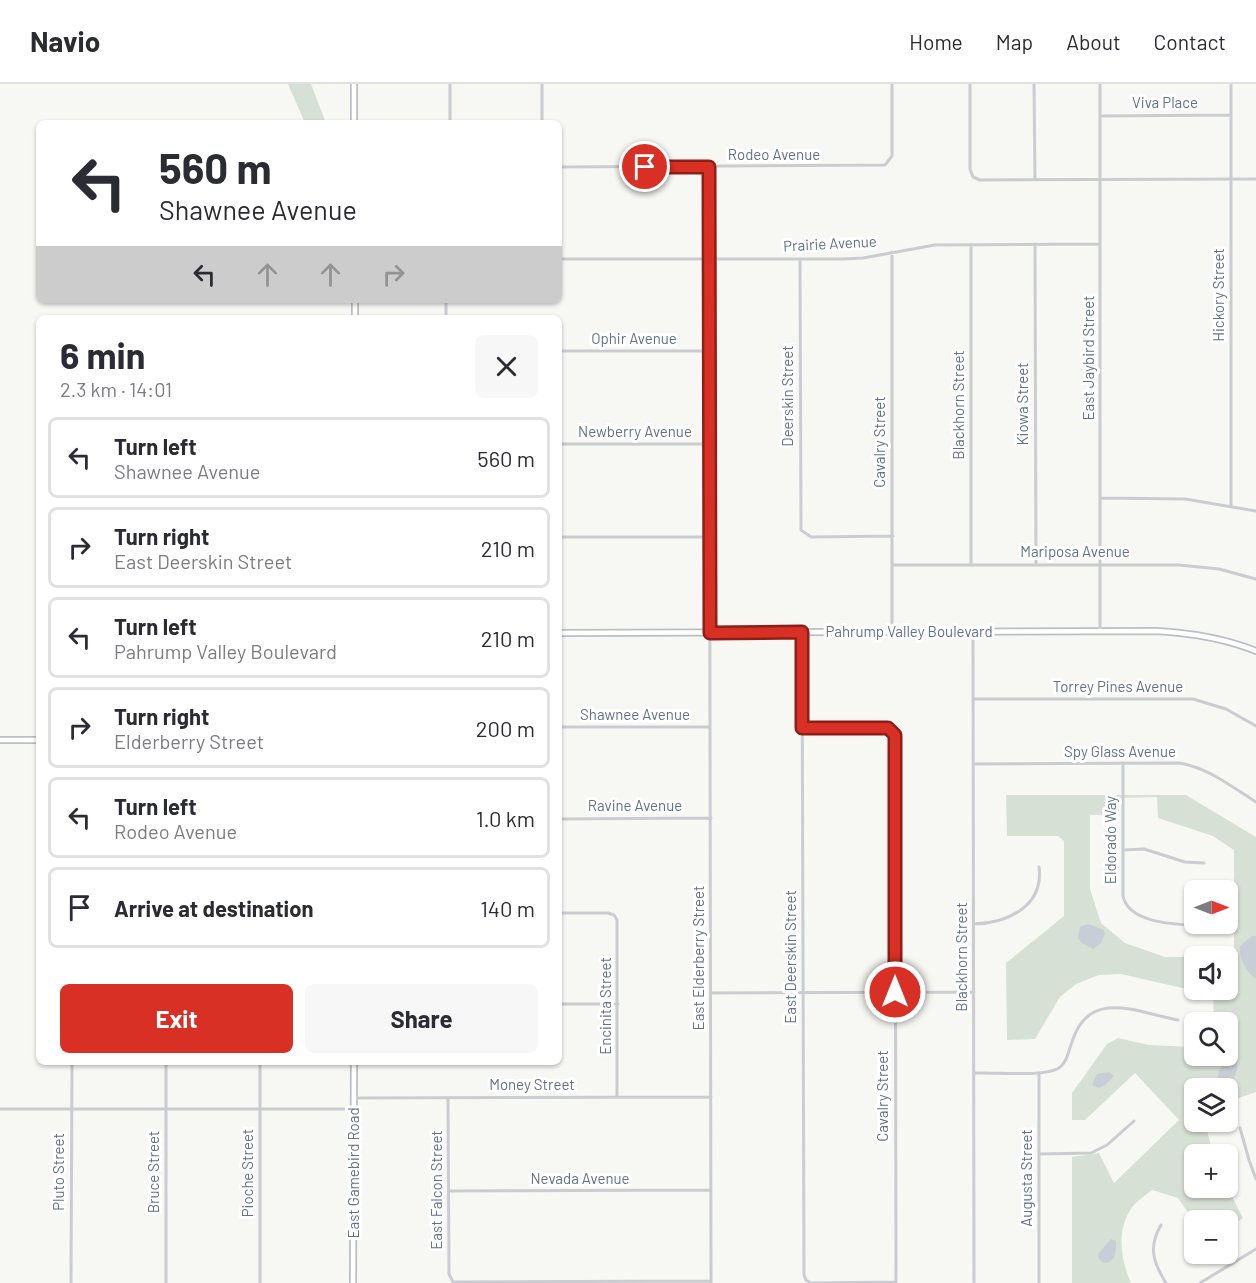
<!DOCTYPE html>
<html lang="en">
<head>
<meta charset="utf-8">
<style>
  body { margin:0; font-family:Barlow,sans-serif; background:#f7f7f7; color:#2b2b33; height:100vh; display:flex; flex-direction:column; font-size:22px; white-space:nowrap }
  * { box-sizing:border-box; margin:0 }
  p { font-size:20px; color:#7c7c81 }
  .icon { flex:none; width:33px; height:33px; fill:none; stroke:currentColor; stroke-width:2; stroke-linecap:round; stroke-linejoin:round }
  .map { position:relative; flex:1; overflow:hidden }
  .panel { position:absolute; left:36px; top:231px; width:526px; height:750px; display:flex; flex-direction:column; background:#fff; border-radius:9px; box-shadow:0 2px 4px #0004 }
  .panel>* { flex:none }
  .hud { position:absolute; left:36px; top:36px; width:526px; height:183px; border-radius:9px; box-shadow:0 2px 4px #0004; background:#fff; color:#2b2b33; overflow:hidden }
  .needle { width:39px; rotate:90deg }
  .controls { position:absolute; left:1184px; top:796px; display:grid; gap:12px }
  .controls a { display:grid; place-items:center; width:54px; height:54px; border-radius:9px; background:#fff; box-shadow:0 2px 4px #0004; font-size:30px }
  .pin { position:absolute; display:grid; place-items:center; width:51px; height:51px; color:#fff; margin:-26px; border:3px solid #fff; border-radius:50%; box-shadow:0 2px 6px #0007 }
  .me { position:absolute; width:66px; margin:-33px; rotate:0deg; stroke-linejoin:round; filter:drop-shadow(0 0 4px #0008) }
  .turn { display:flex; align-items:center; gap:21px; height:126px; padding:0 24px; font-size:27px }
  .turn .icon { width:78px; height:78px; stroke-width:2.5 }
  .turn b { display:block; font-size:42px; line-height:51px }
  .lanes { display:flex; align-items:center; height:57px; padding:0 24px; background:#0003; justify-content:center; gap:30px; direction:ltr }
  .lanes .off { opacity:.35 }
  .round { display:grid; place-items:center; flex:none; width:63px; height:63px; border-radius:9px; background:#f7f7f7 }
  .head { display:flex; align-items:center; justify-content:space-between; height:102px; padding:0 24px }
  h1 { font-size:36px; font-weight:700; line-height:45px }
  .button { display:flex; gap:12px; margin-top:auto; padding:12px 24px }
  .button a { flex:1; height:69px; border-radius:9px; background:#d93025; color:#fff; font-size:24px; font-weight:700; line-height:69px; text-align:center }
  .button a+a { background:#f7f7f7; color:#2b2b33 }
  ul { padding:0; list-style:none }
  li { display:flex; align-items:center; gap:18px; height:81px; margin:0 12px 9px; padding:0 12px; border:3px solid #e1e1e2; border-radius:9px }
  li div { flex:1 }
  li b { display:block; font-size:22px }
  li em { font-style:normal }
  header { display:flex; align-items:center; gap:36px; box-sizing:border-box; height:84px; padding:0 30px; background:#fff; border-bottom:2px solid #e1e1e2 }
  header strong { font-size:28px }
  nav { display:flex; gap:33px; margin-inline-start:auto; font-size:21px }
  .map>svg:first-child { display:block }
  .green { fill:#d7e0d5; fill-rule:evenodd }
  .water { fill:#c7ced5 }
  .lines { fill:none; stroke-linecap:round; stroke-linejoin:round }
  .secondary-casing { stroke:#bbbfc5; stroke-width:8 }
  .street { stroke:#caccd0; stroke-width:3 }
  .secondary { stroke:#fff; stroke-width:4.5 }
  .route-casing { stroke:#8d1f18; stroke-width:15 }
  .route { stroke:#d93025; stroke-width:10 }
  .labels { text-anchor:middle; stroke-width:6; stroke-linejoin:round; paint-order:stroke }
  .street-label { font-size:15px; fill:#647188; stroke:#fff }
</style>
</head>
<body>
<header>
<strong>Navio</strong>
<nav><a>Home</a><a>Map</a><a>About</a><a>Contact</a></nav>
</header>
<div class="map">
<svg width="1256" height="1199" viewBox="0 0 1256 1199">
  <rect width="100%" height="100%" fill="#f7f8f4"/>
  <path class="green" d="M288,0H311L326,39H305Z
    M1006,711H1186L1256,753V1008L1227,1018V1005H1194V1038H1205L1213,1071H1194V1104L1227,1103L1243,1134L1227,1144V1137H1194L1178,1114L1152,1106C1145,1112 1135,1118 1131,1125C1116,1147 1121,1177 1131,1199H1072V1073L1099,1069L1114,1099L1179,1036L1135,989L1085,1036H1072V1009L1107,960L1118,954L1149,961L1194,963V972H1227V939H1214L1213,911L1121,890L1099,891L1076,900L1060,913L1035,955L1007,956L1006,879L1064,832V757L1058,752H1007ZM1157,713L1158,734L1213,752L1234,766V873H1227V906H1194V873H1165L1125,859L1101,839L1090,805V731H1119V714Z"/>
  <path class="water" d="M1088,840L1104,846L1105,850L1100,860L1093,865L1082,859L1078,854L1080,843Z
    M1252,852H1256V895C1247,890 1238,872 1240,862Z
    M1231,973H1235C1240,981 1236,995 1228,1000H1221L1218,996C1218,985 1222,980 1231,973Z
    M1109,988L1114,992L1106,1000L1099,1004L1092,1001L1097,990Z
    M1111,1155L1116,1157C1116,1168 1116,1179 1103,1179L1099,1175L1098,1170Z"/>
  <g class="lines">
    <g class="secondary-casing">
      <path id="secondary" d="M354,0V39
        M355,216V234
        M560,549L1156,547C1191,549 1224,554 1256,567
        M0,656H39
        M353,1199L354,978"/>
    </g>
    <path class="street" d="M450,0V39
      M542,0V39
      M970,0V85L973,93L980,96L1256,95
      M1034,0L1035,96
      M1100,0V547
      M1231,0V421
      M1100,32L1231,31
      M560,83L885,81L892,72V0
      M709,83L711,1199
      M1035,160L1036,481
      M971,161V480
      M560,175H844L863,174L935,161L1100,160
      M800,175L801,446L811,453L893,452
      M446,216V234
      M560,267H709
      M560,360H710
      M1101,414L1185,415L1256,427
      M560,453H710
      M892,481H1179L1219,485L1256,495
      M892,547V168
      M802,548L804,1191L806,1196L811,1199L896,1198
      M973,548L974,1199
      M973,615H1193L1226,625L1256,642
      M560,643H710
      M802,643L888,644L895,651L896,1198
      M1123,679V812C1129,841 1180,840 1203,842
      M973,680L1179,679C1207,683 1232,703 1256,718
      M560,735L711,734
      M1123,766L1144,765L1185,778L1204,779
      M560,829H608L614,831L617,836V1013
      M974,840C1008,839 1044,822 1039,783
      M711,909L974,908
      M560,920H618
      M974,989C993,988 1042,993 1057,985C1067,980 1068,968 1072,958C1089,903 1138,929 1178,936
      M1039,989V1199
      M354,1014L711,1013
      M448,1014L449,1190L453,1198L711,1197
      M0,1025H354
      M1240,1044L1249,1076L1256,1095
      M1039,1070L1091,1069L1107,1061L1134,1037
      M449,1107L711,1106
      M1161,1141C1148,1163 1153,1178 1166,1199
      M71,1199L72,978
      M166,1199V978
      M260,1199V978
      M1200,1199L1256,1165"/>
    <use href="#secondary" class="secondary"/>
  </g>
  <g class="lines">
    <g class="route-casing">
      <path id="route" d="M645,83H709L710,549L802,548V644H888L895,651V908"/>
    </g>
    <use href="#route" class="route"/>
  </g>
  <g class="labels">
    <g class="street-label">
      <text x="1165" y="24">Viva Place</text>
      <text x="774" y="76">Rodeo Avenue</text>
      <text transform="translate(830 160) rotate(-3)" y="5">Prairie Avenue</text>
      <text transform="translate(1219 211) rotate(-90)" y="5">Hickory Street</text>
      <text x="634" y="260">Ophir Avenue</text>
      <text transform="translate(1089 274) rotate(-90)" y="5">East Jaybird Street</text>
      <text transform="translate(788 312) rotate(-90)" y="5">Deerskin Street</text>
      <text transform="translate(1023 320) rotate(-90)" y="5">Kiowa Street</text>
      <text transform="translate(959 321) rotate(-90)" y="5">Blackhorn Street</text>
      <text x="635" y="353">Newberry Avenue</text>
      <text transform="translate(880 358) rotate(-90)" y="5">Cavalry Street</text>
      <text x="1075" y="473">Mariposa Avenue</text>
      <text x="909" y="553">Pahrump Valley Boulevard</text>
      <text x="1118" y="608">Torrey Pines Avenue</text>
      <text x="635" y="636">Shawnee Avenue</text>
      <text x="1120" y="673">Spy Glass Avenue</text>
      <text x="635" y="727">Ravine Avenue</text>
      <text transform="translate(1111 756) rotate(-90)" y="5">Eldorado Way</text>
      <text transform="translate(791 873) rotate(-90)" y="5">East Deerskin Street</text>
      <text transform="translate(962 873) rotate(-90)" y="5">Blackhorn Street</text>
      <text transform="translate(699 874) rotate(-90)" y="5">East Elderberry Street</text>
      <text transform="translate(606 922) rotate(-90)" y="5">Encinita Street</text>
      <text x="532" y="1006">Money Street</text>
      <text transform="translate(883 1012) rotate(-90)" y="5">Cavalry Street</text>
      <text transform="translate(59 1088) rotate(-90)" y="5">Pluto Street</text>
      <text transform="translate(154 1088) rotate(-90)" y="5">Bruce Street</text>
      <text transform="translate(248 1089) rotate(-90)" y="5">Pioche Street</text>
      <text transform="translate(354 1089) rotate(-90)" y="5">East Gamebird Road</text>
      <text transform="translate(1027 1094) rotate(-90)" y="5">Augusta Street</text>
      <text x="580" y="1100">Nevada Avenue</text>
      <text transform="translate(437 1106) rotate(-90)" y="5">East Falcon Street</text>
    </g>
  </g>
</svg>
<div class="controls">
<a><svg class="needle" viewBox="-14 -14 28 28"><path d="M0-13l5 13h-10z" fill="#e53935"/><path d="M0 13l5-13h-10z" fill="#7c7c81"/></svg></a>
<a><svg class="icon" aria-label="sound" viewBox="0 0 24 24"><path d="M4 9h4l5-4v14l-5-4H4zM17 9q2 3 0 6"/></svg></a>
<a><svg class="icon" aria-label="search" viewBox="0 0 24 24"><circle cx="10" cy="10" r="6"/><path d="M15 15l6 6"/></svg></a>
<a><svg class="icon" aria-label="layers" viewBox="0 0 24 24"><path d="M12 4l9 5-9 5-9-5zM3 14l9 5 9-5"/></svg></a>
<a>+</a>
<a>−</a>
</div>
<div class="pin" style="left:645px;top:83px;background:#d93025"><svg class="icon" aria-label="arrive" viewBox="0 0 24 24"><path d="M6 21V4h12l-3 4 3 4H6"/></svg></div>
<svg class="me" style="left:895px;top:908px" viewBox="-20 -20 40 40"><circle r="17" fill="#d93025" stroke="#fff" stroke-width="3"/><path d="M0-11L8 9 0 5-8 9z" fill="#fff"/></svg>
<div class="hud">
<div class="turn"><svg class="icon" aria-label="left" viewBox="0 0 24 24"><path d="M17 20v-9H6M10 6l-5 5 5 5"/></svg><div><b>560 m</b>Shawnee Avenue</div></div>
<div class="lanes"><svg class="icon" aria-label="left" viewBox="0 0 24 24"><path d="M17 20v-9H6M10 6l-5 5 5 5"/></svg><svg class="icon off" aria-label="ahead" viewBox="0 0 24 24"><path d="M12 20V5M6 11l6-6 6 6"/></svg><svg class="icon off" aria-label="ahead" viewBox="0 0 24 24"><path d="M12 20V5M6 11l6-6 6 6"/></svg><svg class="icon off" aria-label="right" viewBox="0 0 24 24"><path d="M7 20v-9h11M14 6l5 5-5 5"/></svg></div>
</div>
<section class="panel">
<div class="head"><div><h1>6 min</h1><p>2.3 km · 14:01</p></div><a class="round"><svg class="icon" aria-label="close" viewBox="0 0 24 24"><path d="M6 6l12 12M18 6L6 18"/></svg></a></div>
<ul>
<li><svg class="icon" aria-label="left" viewBox="0 0 24 24"><path d="M17 20v-9H6M10 6l-5 5 5 5"/></svg><div><b>Turn left</b><p>Shawnee Avenue</p></div><em>560 m</em></li>
<li><svg class="icon" aria-label="right" viewBox="0 0 24 24"><path d="M7 20v-9h11M14 6l5 5-5 5"/></svg><div><b>Turn right</b><p>East Deerskin Street</p></div><em>210 m</em></li>
<li><svg class="icon" aria-label="left" viewBox="0 0 24 24"><path d="M17 20v-9H6M10 6l-5 5 5 5"/></svg><div><b>Turn left</b><p>Pahrump Valley Boulevard</p></div><em>210 m</em></li>
<li><svg class="icon" aria-label="right" viewBox="0 0 24 24"><path d="M7 20v-9h11M14 6l5 5-5 5"/></svg><div><b>Turn right</b><p>Elderberry Street</p></div><em>200 m</em></li>
<li><svg class="icon" aria-label="left" viewBox="0 0 24 24"><path d="M17 20v-9H6M10 6l-5 5 5 5"/></svg><div><b>Turn left</b><p>Rodeo Avenue</p></div><em>1.0 km</em></li>
<li><svg class="icon" aria-label="arrive" viewBox="0 0 24 24"><path d="M6 21V4h12l-3 4 3 4H6"/></svg><div><b>Arrive at destination</b></div><em>140 m</em></li>
</ul>
<div class="button"><a>Exit</a><a>Share</a></div>
</section>
</div>
</body>
</html>
